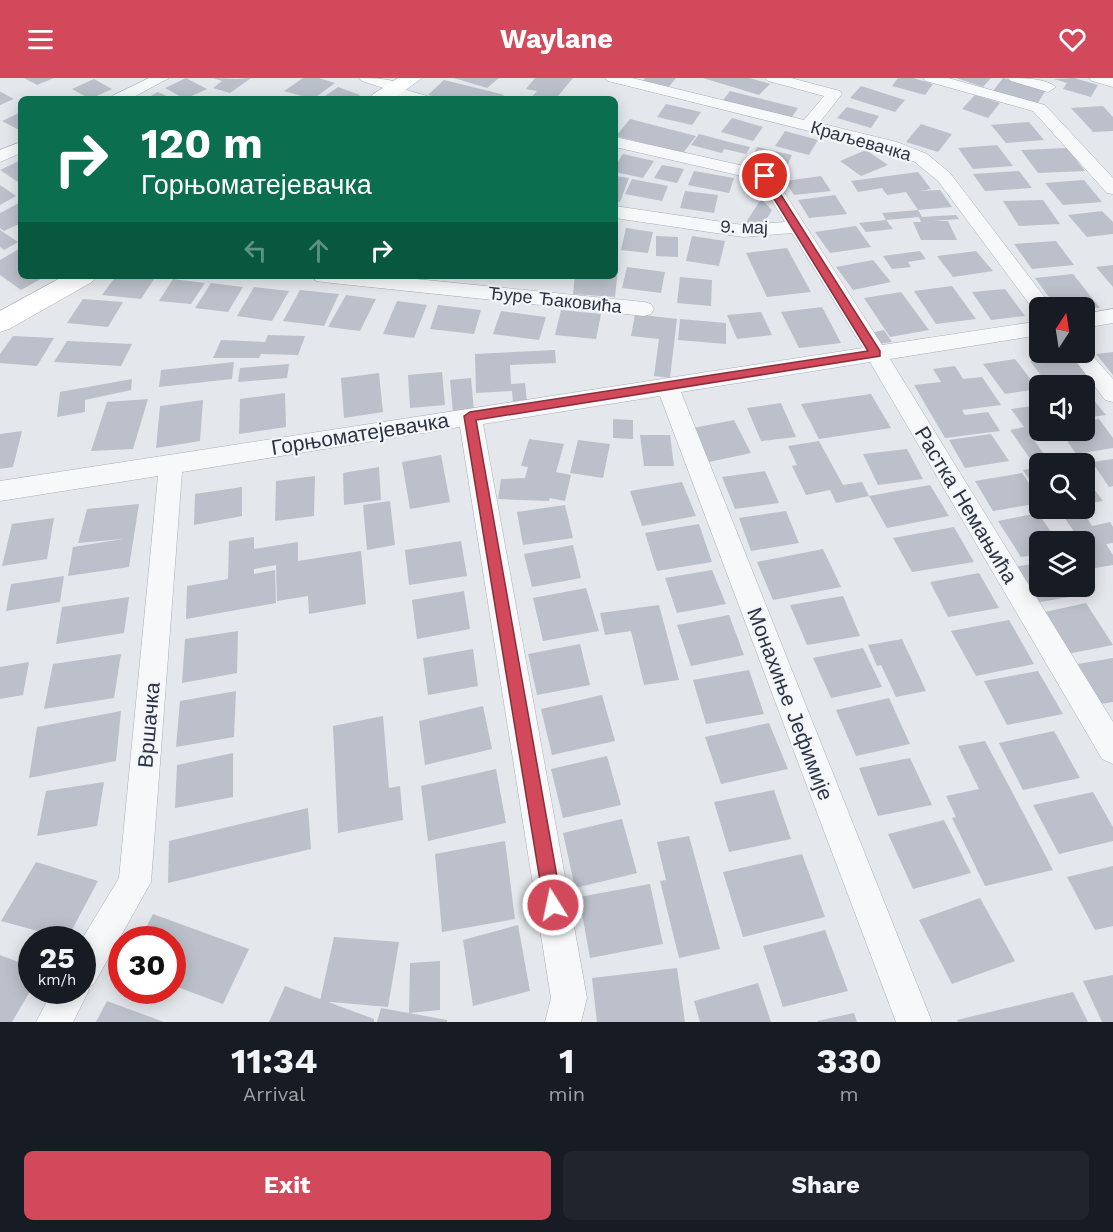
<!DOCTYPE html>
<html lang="en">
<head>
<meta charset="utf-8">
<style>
  body { margin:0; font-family:"Work Sans",sans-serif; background:#20242c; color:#f1f3f6; height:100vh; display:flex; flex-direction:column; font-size:22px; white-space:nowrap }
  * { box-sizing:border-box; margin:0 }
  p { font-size:20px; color:#9ea1a6 }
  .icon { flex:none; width:33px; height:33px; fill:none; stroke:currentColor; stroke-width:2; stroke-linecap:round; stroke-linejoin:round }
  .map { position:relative; height:944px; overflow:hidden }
  .drawer { display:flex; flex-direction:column; background:#171b24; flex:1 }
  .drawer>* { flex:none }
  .banner { position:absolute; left:18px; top:18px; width:600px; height:183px; border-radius:9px; box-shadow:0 3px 15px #0003; background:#0b6e4f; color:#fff; overflow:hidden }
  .needle { width:39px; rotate:12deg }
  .fabs { position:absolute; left:1029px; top:219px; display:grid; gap:12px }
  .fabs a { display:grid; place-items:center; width:66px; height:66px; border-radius:9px; background:#171b24; box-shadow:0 3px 15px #0003; font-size:30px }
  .speed { position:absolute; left:18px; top:848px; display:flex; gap:12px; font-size:30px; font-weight:700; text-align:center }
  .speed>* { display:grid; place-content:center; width:78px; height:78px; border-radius:50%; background:#171b24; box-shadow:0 3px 15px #0003; line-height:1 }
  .speed small { font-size:15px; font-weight:400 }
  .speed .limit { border:9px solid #d22; background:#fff; color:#111 }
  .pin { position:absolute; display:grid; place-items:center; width:51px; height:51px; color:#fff; margin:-26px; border:3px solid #fff; border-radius:50%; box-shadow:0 2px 6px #0007 }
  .me { position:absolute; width:66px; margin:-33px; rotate:350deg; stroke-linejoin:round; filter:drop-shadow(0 0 4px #0008) }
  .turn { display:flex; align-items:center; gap:21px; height:126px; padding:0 24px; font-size:27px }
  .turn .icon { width:78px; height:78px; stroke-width:2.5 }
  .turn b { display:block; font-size:42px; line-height:51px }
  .lanes { display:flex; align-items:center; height:57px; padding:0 24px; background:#0003; justify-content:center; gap:30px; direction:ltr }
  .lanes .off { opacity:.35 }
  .eta { display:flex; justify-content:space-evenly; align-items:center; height:102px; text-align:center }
  .eta b { font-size:36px; font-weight:700; line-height:42px }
  .cta { display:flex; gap:12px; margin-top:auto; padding:12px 24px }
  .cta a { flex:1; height:69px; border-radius:9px; background:#d1495b; color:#fff; font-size:24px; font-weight:700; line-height:69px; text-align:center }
  .cta a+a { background:#20242c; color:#f1f3f6 }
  header { display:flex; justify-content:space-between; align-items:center; height:78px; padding:0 24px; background:#d1495b; color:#fff; font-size:27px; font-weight:700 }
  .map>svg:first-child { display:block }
  .building { fill:#bbc0ca }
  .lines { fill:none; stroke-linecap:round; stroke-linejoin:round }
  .street-casing { stroke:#a9aeb7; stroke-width:1 }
  .secondary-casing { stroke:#a9aeb7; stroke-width:1 }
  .street { fill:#f7f8fa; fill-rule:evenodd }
  .secondary { fill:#fff; fill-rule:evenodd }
  .route { fill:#d1495b; stroke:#882f3b; stroke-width:1.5 }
  .labels { text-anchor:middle; stroke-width:4.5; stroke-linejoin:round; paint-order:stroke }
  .far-street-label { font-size:18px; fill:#2b3445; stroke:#f4f6f9 }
  .street-label { font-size:21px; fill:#2b3445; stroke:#f4f6f9 }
</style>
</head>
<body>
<header><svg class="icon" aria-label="menu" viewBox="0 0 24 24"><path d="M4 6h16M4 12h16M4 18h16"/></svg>Waylane<svg class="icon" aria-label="heart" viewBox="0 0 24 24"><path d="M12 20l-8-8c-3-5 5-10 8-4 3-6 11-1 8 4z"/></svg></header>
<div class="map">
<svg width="1113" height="944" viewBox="0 0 1113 944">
  <rect width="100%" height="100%" fill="#e4e7ec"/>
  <path class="building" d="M24,0H54L37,7Z
    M186,0L207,11L185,21L165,10Z
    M213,0L237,1L251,0L230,15L213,10L222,3Z
    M303,0H319L335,5L313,21L284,13Z
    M454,0H499L487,10Z
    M535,0H573L558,18L566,21H530L537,13L526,11Z
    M645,0H676L667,11L642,4Z
    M703,0H750L770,6L759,17Z
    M898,0H913L933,6L925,17L892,8Z
    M956,0H991L983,9Z
    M1003,0L1046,12L1037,26L993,13Z
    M1074,0L1098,7L1091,19L1063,11L1067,5L1054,1Z
    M94,1L112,11L90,21L72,11Z
    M444,2L485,12L504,17L500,21H444L428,17Z
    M861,8L905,22L895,34L850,20Z
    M338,9L360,17L355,21H321Z
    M730,13L798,30L790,42L721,25Z
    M0,14H1L14,21L0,27Z
    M158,14L173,21H145Z
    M975,17L1000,25L988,40L962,31Z
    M666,26L701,34L692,47L657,39Z
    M1103,28L1113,39V53L1093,54L1071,30Z
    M847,29L879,38L871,50L837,40Z
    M21,34V53L2,43Z
    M732,40L763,49L753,63L721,54Z
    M630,41L696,58L683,75L616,58Z
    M1029,44L1044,62L1006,65L991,47Z
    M921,46L952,56L938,74L906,64Z
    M785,53L818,62L809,77L775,68Z
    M699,56L729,64L750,69L746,76L724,71L722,75L691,67Z
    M997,67L1013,88L973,91L958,70Z
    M757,69L792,77L785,92L750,84Z
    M1067,70L1085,93L1038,95L1021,72Z
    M866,72L888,87L861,98L840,83Z
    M623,76L654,83L643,100L615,94V88Z
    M21,82V106L0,92Z
    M662,87L684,91L677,105L654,100Z
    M694,93L734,100L729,115L688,107Z
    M1019,93L1032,110L985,113L973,96Z
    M918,94L931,111L919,113L940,112L952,129L918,132L906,114L887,117L882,110L858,114L851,103Z
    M615,98L629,100L620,124L615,123Z
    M821,98L831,113L794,117L785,103Z
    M632,101L668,108L662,123L625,116Z
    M1084,102L1102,124L1063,127L1045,105Z
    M0,107L16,118L0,127Z
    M685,113L718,117L714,135L680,130Z
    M835,117L847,136L809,140L798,122Z
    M761,121L772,132L767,140L759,148L745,146Z
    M1043,122L1060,146L1019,148L1003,123Z
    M21,124V145L4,153L0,150V135Z
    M918,132L922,139L956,137L959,141L932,143H948L957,162H921L913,144H921L919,139L886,142L882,135Z
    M1102,133L1113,144V156L1087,159L1068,137Z
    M886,142L893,151L866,154L859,145Z
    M856,148L871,169L830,175L815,154Z
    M626,150L653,154L648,175L621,172Z
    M0,152L18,164L4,172L0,169Z
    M656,158L678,159V179L656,178Z
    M692,158L725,163L719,188L686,183Z
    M1056,163L1074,187L1032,191L1014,166Z
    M21,170V198H46L21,212L0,197V182Z
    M787,170L811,214L767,219L746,175Z
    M920,173L926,181L908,184L911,189L892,191L883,178Z
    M976,173L993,193L953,199L937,178Z
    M873,182L891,204L853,212L836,189Z
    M1113,187V209L1096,189Z
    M627,189L665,194L661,215L622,210Z
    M615,190H618L615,219L573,216L575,198H615Z
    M1073,196L1100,230H1057L1035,200Z
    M116,198H129L154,201L141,221L102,217Z
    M680,199L712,202L711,228L677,225Z
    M173,201L205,205L191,226L159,223Z
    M211,205L243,209L228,234L195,230Z
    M952,208L976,241L936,246L914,213Z
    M254,209L289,213L272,243L237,238Z
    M1005,211L1025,238L991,242L972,214Z
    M300,212L339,216L324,248L283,243Z
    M901,214L929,252L890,259L864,220Z
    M346,217L376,221L360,253L328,249Z
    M83,221L123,224L108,249L67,245Z
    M397,223L427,227L414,260L383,256Z
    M438,227L481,232L474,256L430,251Z
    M822,229L841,265L799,270L781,234Z
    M561,232L601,236L596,261L555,257Z
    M501,233L546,239L539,262L493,256Z
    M761,234L772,257L737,261L727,237Z
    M635,236L677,241L670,300L654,298L659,261L631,258Z
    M680,241L726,245V266L678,262Z
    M884,252L892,264L877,266L870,255Z
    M268,257L305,258L298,277L261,276L259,280H213L221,262L265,264Z
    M13,258L54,260L37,288L0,285V276Z
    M67,263L90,264L132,266L121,288L54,284Z
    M555,272L556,285L510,287L511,306L525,305L527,324L513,325L512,313L476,315L475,276Z
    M1057,274H1074L1101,309L1085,311L1078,301L1047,305L1030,283L1060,278Z
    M1113,274V297L1096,276Z
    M1015,281L1038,311L1005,316L983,286Z
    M234,284L232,301L159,309L161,292Z
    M289,286L287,300L238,304L240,290Z
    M955,288L963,301L982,299L1001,327L962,332L965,337L988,334L1000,353L945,360L914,307L941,304L933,291Z
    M442,294L445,327L410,330L408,297Z
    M379,295L383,334L344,340L341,300Z
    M471,300L474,333L453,335L450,302Z
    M132,301L131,312L85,322V334L57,339L60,314Z
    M285,315L286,349L239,356L240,321Z
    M871,316L891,350L819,361L801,326Z
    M1092,320L1106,337L1084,340V321Z
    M148,321L133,371L91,373L107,324Z
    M203,322L200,363L156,370L160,328Z
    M781,325L796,359L761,363L747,330Z
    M1040,327V352H1058L1061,357L1034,362L1046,379L1031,382L1010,352L1024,349L1011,331Z
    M613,341L633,342V361L613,360Z
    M1099,341L1113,360V370L1076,376L1060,352H1084V343Z
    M734,342L751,375L709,384L693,350Z
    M22,353L13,389L0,391V356Z
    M991,356L1009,383L965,390L949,362Z
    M640,357H670L674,388H644Z
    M529,361L564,366L556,394L571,397L565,423L550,420L549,423L498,421L501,401L525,400L528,389L521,388Z
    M578,362L610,366L603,400L570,395Z
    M819,363L843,407L862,404L869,418L836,425L830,412L806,417L792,388L797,387L788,368Z
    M907,371L923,401L878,407L863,376Z
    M441,377L450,424L410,431L402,384Z
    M1113,381V408L1109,409L1092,384Z
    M379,389L381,422L344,427L343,395Z
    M1040,389V407L1034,408L1023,392Z
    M765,393L779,425L735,431L722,399Z
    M1022,395L1040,421V425L993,433L975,403Z
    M315,398L314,438L275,443L276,403Z
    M1084,398L1103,423L1084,426Z
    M682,404L696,438L642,448L630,413Z
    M930,407L949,438L887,450L869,418Z
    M242,409V438L194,447L195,416Z
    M390,423L395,467L367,472L363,427Z
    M139,426L129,489L68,498L73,469L123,461L78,465L87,431Z
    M565,427L573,460L523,467L517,434Z
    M786,433L799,465L751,473L739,440Z
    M1038,435L1058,464H1040V476L1021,479L998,443Z
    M1084,435L1092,448L1110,444L1113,449V465L1106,466L1113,477V487L1084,492V473L1088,472L1084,464H1081L1064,439Z
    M54,440L47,481L2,488L12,446Z
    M699,446L712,484L657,493L645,455Z
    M954,449L974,484L912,494L893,460Z
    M254,459V471L298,464V483L361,473L366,526L309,536L308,518L277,523L276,487L254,491V496L275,492L276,525L186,541L187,508L228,501L229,463Z
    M461,463L467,498L409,507L405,472Z
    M573,467L581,500L532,509L524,476Z
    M823,471L841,509L773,522L757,484Z
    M1040,485V508H1082L1087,516L1034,525L1013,489Z
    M712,492L726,526L677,535L665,500Z
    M979,495L999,530L948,539L930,504Z
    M64,498L60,524L6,533L11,506Z
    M586,510L599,553L543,563L533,520Z
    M464,513L470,551L417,561L412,522Z
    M843,518L860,558L807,567L790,527Z
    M129,519L124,555L56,566L62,529Z
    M1086,525L1113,567L1062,577L1036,536Z
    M659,527L679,602L644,607L631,553L605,557L600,535Z
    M729,537L744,577L691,588L677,547Z
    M1009,542L1034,586L976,598L951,553Z
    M238,553L237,595L182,605L185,561Z
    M902,561L926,613L896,619L881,587L877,588L868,567Z
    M580,566L590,607L537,617L528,576Z
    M863,570L882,609L831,620L813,580Z
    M473,571L478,608L428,617L423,580Z
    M121,576L114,620L44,631L53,586Z
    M1113,580V624L1095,627L1072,587Z
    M29,584L23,617L0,621V589Z
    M749,592L764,636L706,646L693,602Z
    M1038,593L1063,636L1007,647L984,603Z
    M236,613L234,659L176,669L180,623Z
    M602,617L615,663L552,677L541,631Z
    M889,620L910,666L856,678L836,632Z
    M483,628L492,671L425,687L419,643Z
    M121,633L116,683L29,700L37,649Z
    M383,638L389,710L400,708L403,742L338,755L333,648Z
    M769,645L788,691L721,706L705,659Z
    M1054,653L1080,700L1023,712L999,665Z
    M985,663L1018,725L1053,792L985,808L952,740L956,739L946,718L979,711L958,668Z
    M233,675V719L175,730L177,687Z
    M607,678L621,727L563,740L551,691Z
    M910,680L932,727L878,738L859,690Z
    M496,691L506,745L428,763L421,708Z
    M104,704L97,748L37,758L46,713Z
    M774,712L791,761L729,774L714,724Z
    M1093,714L1113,749V763L1059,776L1033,727Z
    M308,730L311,771L168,805L169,763Z
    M622,741L637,795L575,810L563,755Z
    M944,742L971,795L913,811L888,756Z
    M689,758L720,871L679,880L660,803L666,802L657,764Z
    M505,763L515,841L442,854L435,776Z
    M802,776L825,839L743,859L723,794Z
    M36,784L98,803L67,861L1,843Z
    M1113,788V848L1095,852L1067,799Z
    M650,806L663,866L590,880L579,819Z
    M980,820L1015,883L952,906L919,842Z
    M153,836L249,871L223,926L172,907V861H140Z
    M518,847L530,913L473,928L463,862Z
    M825,852L848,913L783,929L763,868Z
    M334,859L399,864L388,929L320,923Z
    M0,877L32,889V910L12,944H0Z
    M440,883V932L409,935L447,942V944H377L381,930L409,935L410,885Z
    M677,890L685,944H597L592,900Z
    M1113,897V944H1102L1083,903Z
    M758,905L771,944H700L694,923Z
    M285,908L374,941V944H269Z
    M1073,914L1088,944H958L957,942Z
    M107,923L164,944H96Z
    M854,935L857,944H818L817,943Z"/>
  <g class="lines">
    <g class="street-casing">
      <path id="street" d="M149,0H169L130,21H110L112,18Z
        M359,0C374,0 394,0 405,9L403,11L427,18L429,21C415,21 394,24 384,13L386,11L362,3Z
        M605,0H632L804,42L824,18L768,3L765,0H791L840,13L842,16L819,45L897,64L927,76L950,95L1053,230H1040V236L1036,235L938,103L915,84L885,72L608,3Z
        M923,0H948L1045,27L1113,100V116L1107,115L1033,33L926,3Z
        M1008,0C1023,0 1045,0 1056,9L1048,14L1011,3Z
        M1089,0H1113V9L1092,3Z
        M615,59L771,94L882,267L1040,243V257L890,281L1113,644V686L1102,681L870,284L681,314L932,944H896L660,318L483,346L587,920L581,944H545L551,920L460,349L182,394L151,804L94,906L88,909L89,912L73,944H36L53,912H82V861L119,800L158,398L0,423V403L863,270L792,155L743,159L615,140V128L743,147L785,144L759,102L615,69Z
        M21,64V75L0,84V72Z
        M313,198H386L644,224L651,226L654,231L651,236L644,238L323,204L316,203Z
        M1113,231V245L1084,250V236Z
        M1084,268L1113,301V324L1105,322L1069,274H1084Z"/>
    </g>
    <g class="secondary-casing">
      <path id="secondary" d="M398,0H422L393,21H369L372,17Z
        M64,198H96L92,204L9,251L0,254V233Z"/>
    </g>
    <use href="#street" class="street"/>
    <use href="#secondary" class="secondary"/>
  </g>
  <path class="route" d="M761,96L769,98L880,273V278L476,342L562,827L559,833L553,836L547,833L544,827L464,338L470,334L868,273L760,98Z"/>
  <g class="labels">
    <g class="far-street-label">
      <text transform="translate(861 63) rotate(16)" y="6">Краљевачка</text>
      <text transform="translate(744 149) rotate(2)" y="6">9. мај</text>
      <text transform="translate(555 222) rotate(6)" y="6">Ђуре Ђаковића</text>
    </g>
    <g class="street-label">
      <text transform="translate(360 356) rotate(-9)" y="7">Горњоматејевачка</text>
      <text transform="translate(966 427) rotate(59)" y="7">Растка Немањића</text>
      <text transform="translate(790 626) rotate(69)" y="7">Монахиње Јефимије</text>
      <text transform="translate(149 647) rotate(-85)" y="7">Вршачка</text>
    </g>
  </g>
</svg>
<div class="fabs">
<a><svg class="needle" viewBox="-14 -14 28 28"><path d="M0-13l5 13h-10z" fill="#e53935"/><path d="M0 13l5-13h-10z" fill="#9ea1a6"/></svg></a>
<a><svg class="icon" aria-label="sound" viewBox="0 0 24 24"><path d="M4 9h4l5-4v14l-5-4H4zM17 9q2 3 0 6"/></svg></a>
<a><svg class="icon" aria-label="search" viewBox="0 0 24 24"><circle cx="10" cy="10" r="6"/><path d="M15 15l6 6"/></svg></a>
<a><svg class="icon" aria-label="layers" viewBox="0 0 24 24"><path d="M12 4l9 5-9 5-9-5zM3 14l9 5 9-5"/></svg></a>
</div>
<div class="speed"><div>25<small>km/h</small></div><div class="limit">30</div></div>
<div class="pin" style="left:765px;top:98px;background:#d93025"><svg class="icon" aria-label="arrive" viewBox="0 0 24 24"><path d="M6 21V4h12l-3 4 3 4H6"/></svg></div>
<svg class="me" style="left:553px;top:827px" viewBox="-20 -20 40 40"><circle r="17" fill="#d1495b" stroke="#fff" stroke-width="3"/><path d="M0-11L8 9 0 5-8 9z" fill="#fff"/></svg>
<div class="banner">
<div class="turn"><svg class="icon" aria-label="right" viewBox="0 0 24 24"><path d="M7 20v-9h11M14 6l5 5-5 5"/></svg><div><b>120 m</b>Горњоматејевачка</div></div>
<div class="lanes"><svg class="icon off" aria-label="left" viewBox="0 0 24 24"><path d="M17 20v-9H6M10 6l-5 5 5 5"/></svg><svg class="icon off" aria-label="ahead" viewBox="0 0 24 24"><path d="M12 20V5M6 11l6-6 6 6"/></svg><svg class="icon" aria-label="right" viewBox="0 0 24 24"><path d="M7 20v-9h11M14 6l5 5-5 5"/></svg></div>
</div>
</div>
<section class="drawer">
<div class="eta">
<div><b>11:34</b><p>Arrival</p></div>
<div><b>1</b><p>min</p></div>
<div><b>330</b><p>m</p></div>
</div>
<div class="cta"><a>Exit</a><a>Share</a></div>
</section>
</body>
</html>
